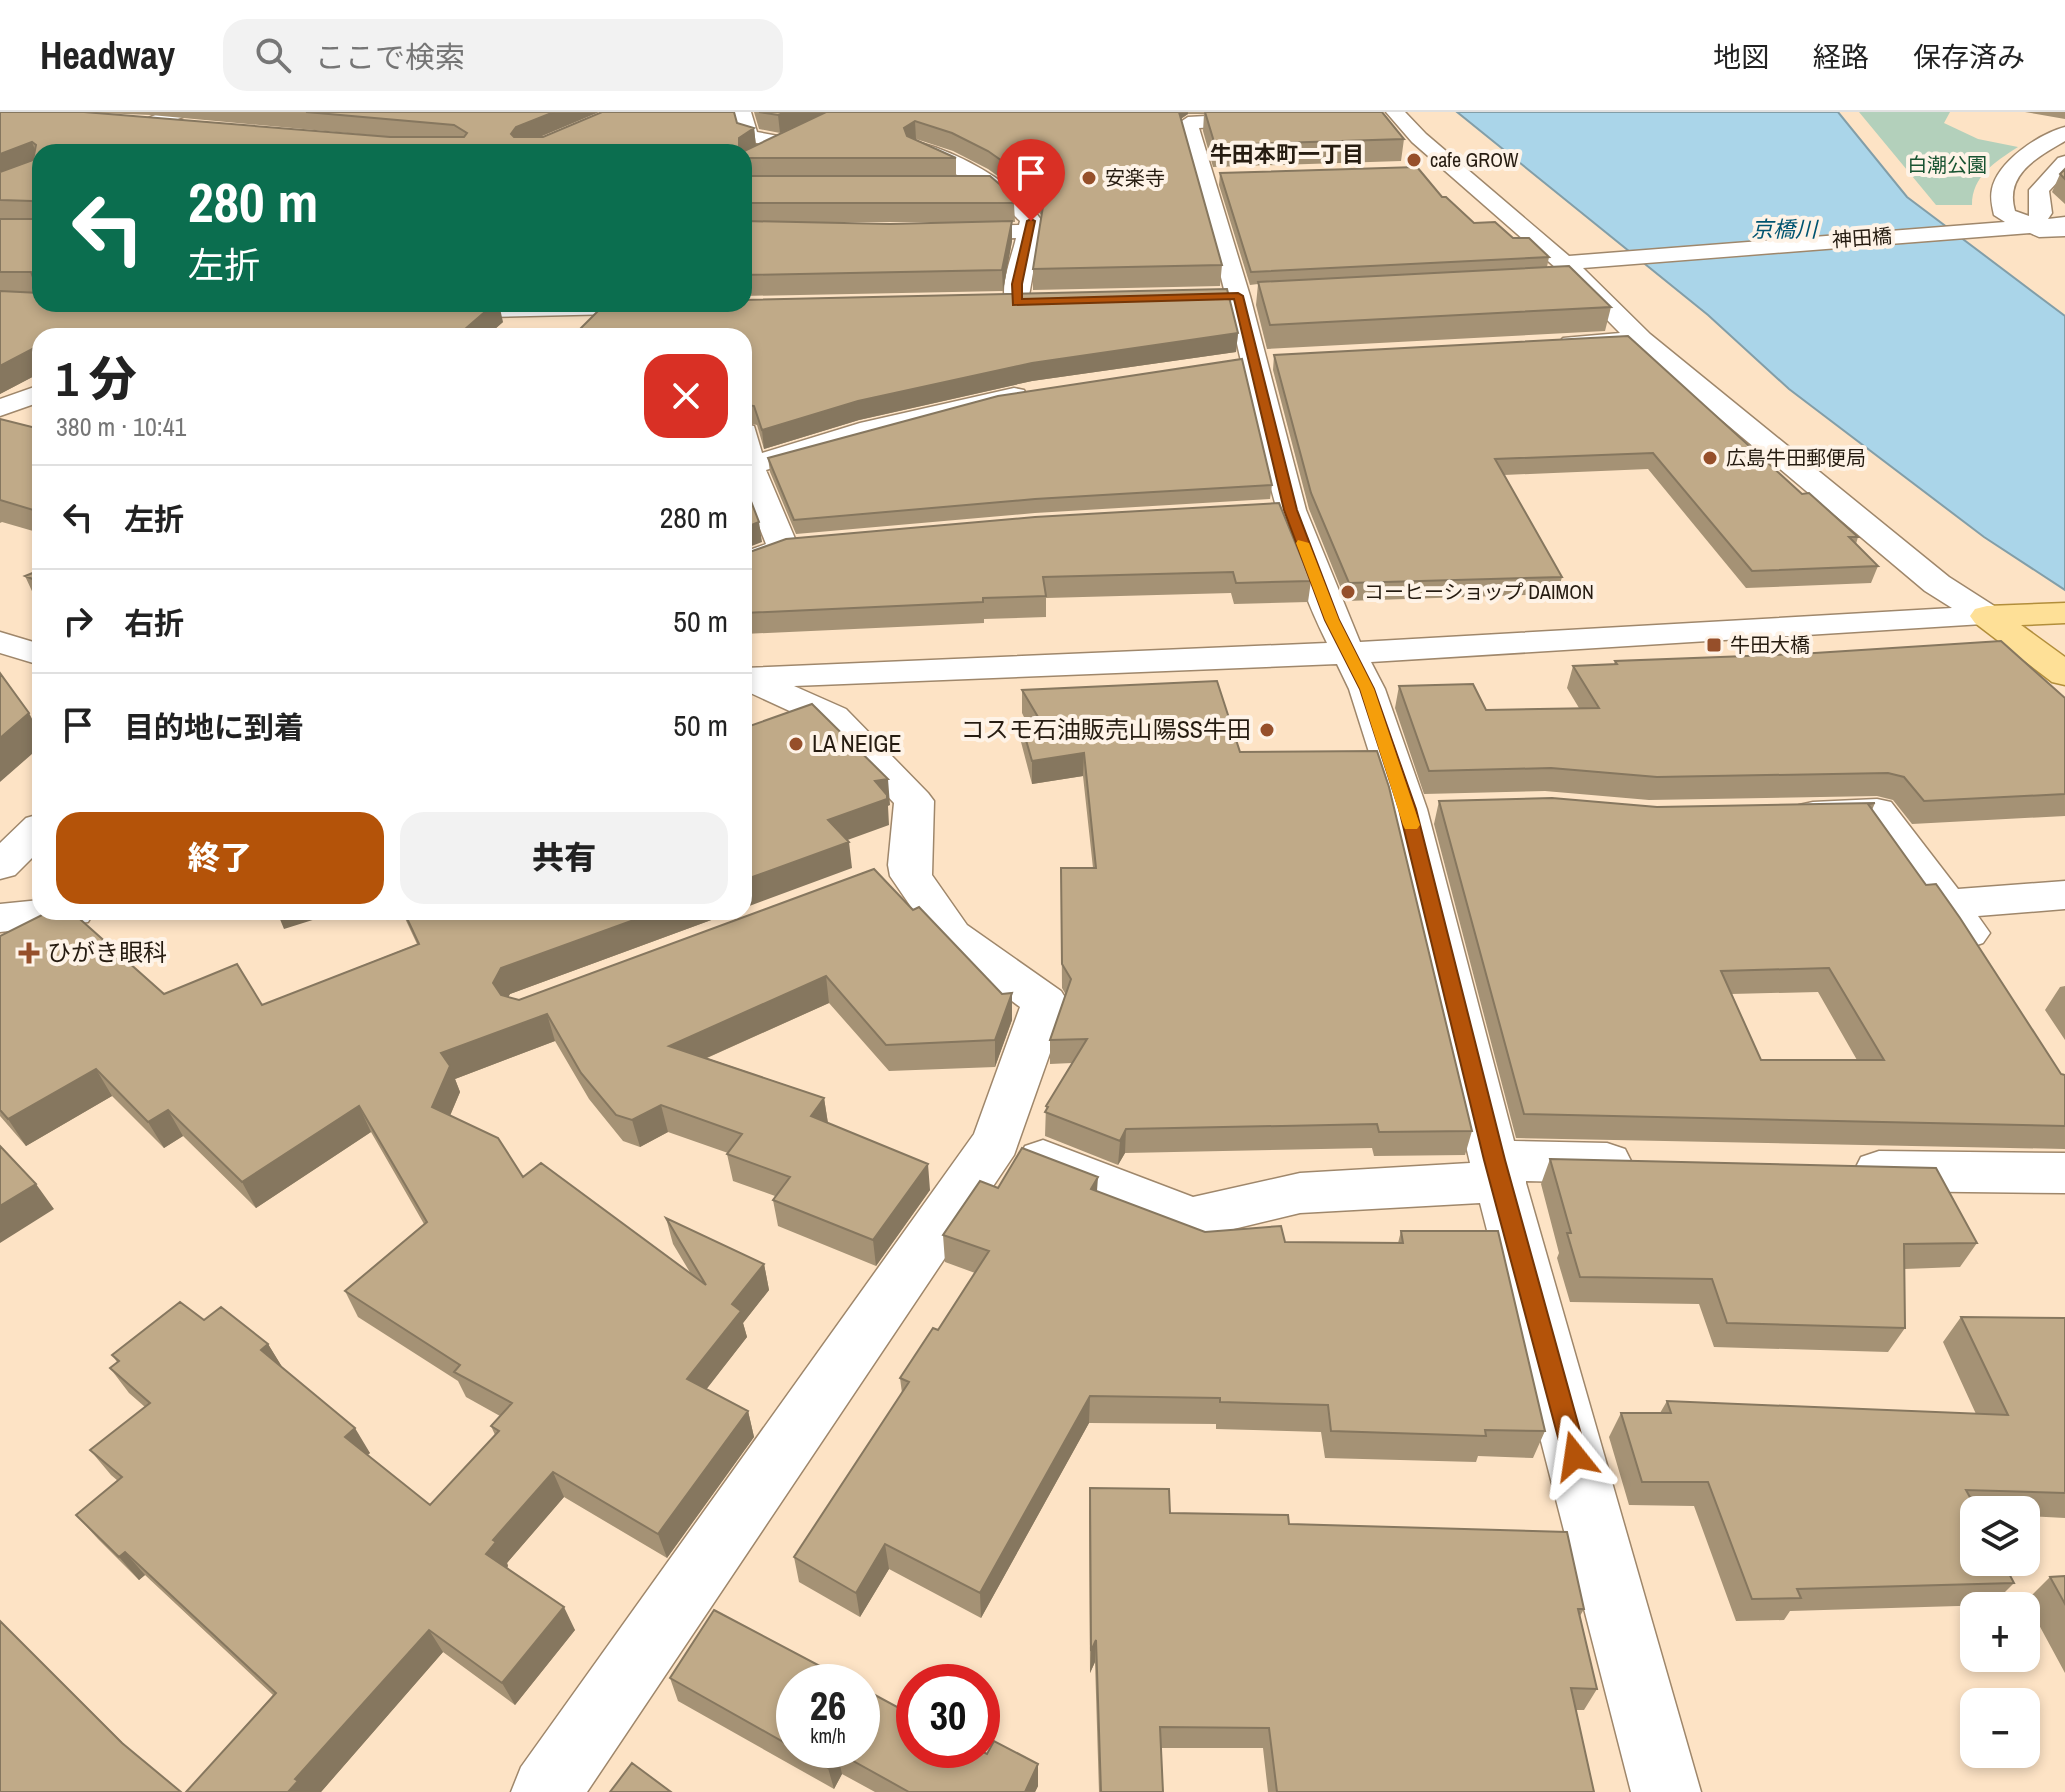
<!DOCTYPE html>
<html lang="ja">
<head>
<meta charset="utf-8">
<style>
  body { margin:0; font-family:"Archivo Narrow","Noto Sans JP",sans-serif; background:#f2f2f2; color:#222; height:100vh; display:flex; flex-direction:column; font-size:30px; white-space:nowrap }
  * { box-sizing:border-box; margin:0 }
  p { font-size:26px; color:#767676 }
  .icon { flex:none; width:44px; height:44px; fill:none; stroke:currentColor; stroke-width:2; stroke-linecap:round; stroke-linejoin:round }
  .map { position:relative; flex:1; overflow:hidden }
  .drawer { position:absolute; left:32px; top:216px; width:720px; height:592px; display:flex; flex-direction:column; background:#fff; border-radius:24px; box-shadow:0 4px 12px #0003 }
  .drawer>* { flex:none }
  .guide { position:absolute; left:32px; top:32px; width:720px; height:168px; border-radius:24px; box-shadow:0 4px 12px #0003; background:#0b6e4f; color:#fff; overflow:hidden }
  .buttons { position:absolute; left:1960px; top:1384px; display:grid; gap:16px }
  .buttons a { display:grid; place-items:center; width:80px; height:80px; border-radius:16px; background:#fff; box-shadow:0 4px 12px #0003; font-size:40px }
  .speed { position:absolute; left:776px; top:1552px; display:flex; gap:16px; font-size:40px; font-weight:700; text-align:center }
  .speed>* { display:grid; place-content:center; width:104px; height:104px; border-radius:50%; background:#fff; box-shadow:0 4px 12px #0003; line-height:1 }
  .speed small { font-size:20px; font-weight:400 }
  .speed .limit { border:12px solid #d22; background:#fff; color:#111 }
  .pin { position:absolute; display:grid; place-items:center; width:68px; height:68px; color:#fff; margin:-82px -34px; border-radius:50% 50% 50% 0; rotate:-45deg; box-shadow:0 0 8px #0007 }
  .pin .icon { rotate:45deg }
  .me { position:absolute; width:88px; margin:-44px; rotate:345deg; stroke-linejoin:round; filter:drop-shadow(0 0 6px #0008) }
  .turn { display:flex; align-items:center; gap:28px; height:168px; padding:0 24px; font-size:36px }
  .turn .icon { width:104px; height:104px; stroke-width:2.5 }
  .turn b { display:block; font-size:56px; line-height:68px }
  .round { display:grid; place-items:center; flex:none; width:84px; height:84px; border-radius:24px; background:#f2f2f2 }
  .summary { display:flex; align-items:center; justify-content:space-between; height:136px; padding:0 24px }
  h1 { font-size:48px; font-weight:800; line-height:60px }
  .action { display:flex; gap:16px; margin-top:auto; padding:16px 24px }
  .action a { flex:1; height:92px; border-radius:24px; background:#b45309; color:#fff; font-size:32px; font-weight:800; line-height:92px; text-align:center }
  .action a+a { background:#f2f2f2; color:#222 }
  ul { padding:0; list-style:none }
  li { display:flex; align-items:center; gap:24px; height:104px; padding:0 24px; border-top:2px solid #e0e0e0 }
  li div { flex:1 }
  li b { display:block; font-size:30px }
  li em { font-style:normal }
  header { display:flex; align-items:center; gap:48px; box-sizing:border-box; height:112px; padding:0 40px; background:#fff; border-bottom:2px solid #e0e0e0 }
  header strong { font-size:38px }
  nav { display:flex; gap:44px; margin-inline-start:auto; font-size:28px }
  .search { width:560px; height:72px; background:#f2f2f2; display:flex; align-items:center; gap:20px; box-sizing:border-box; padding:0 28px; border-radius:24px; color:#767676; font-size:30px }
  .map>svg:first-child { display:block }
  .green { fill:#b3d0bb }
  .water { fill:#aad5e9; stroke:#829ea8; stroke-width:2 }
  .lines { fill:none; stroke-linecap:round; stroke-linejoin:round }
  .minor-casing { stroke:#9f876b; stroke-width:3 }
  .major-casing { stroke:#b28e3b; stroke-width:3 }
  .minor { fill:#fff; fill-rule:evenodd }
  .major { fill:#fee097; fill-rule:evenodd }
  .wall { fill:#a59275; fill-rule:evenodd }
  .shaded-wall { fill:#86775f }
  .building { fill:#c0aa88; stroke:#86775f; stroke-width:2; fill-rule:evenodd }
  .route { fill:#b45309; stroke:#753606; stroke-width:2 }
  .slow { fill:#f59e0b }
  .poi-dot { fill:#964f2a; stroke:#fef3e7; stroke-width:3 }
  .labels { text-anchor:middle; stroke-width:8; stroke-linejoin:round; paint-order:stroke }
  .far-poi-label { font-size:20px; fill:#261c11; stroke:#fef3e7; text-anchor:start }
  .far-park-label { font-size:20px; fill:#195432; stroke:#fef3e7 }
  .far-street-label { font-size:20px; fill:#261c11; stroke:#fef3e7 }
  .far-neighbourhood-label { font-size:22px; font-weight:bold; fill:#261c11; stroke:#fef3e7 }
  .far-water-label { font-size:22px; font-style:italic; fill:#005470; stroke:#fef3e7 }
  .poi-label { font-size:24px; fill:#261c11; stroke:#fef3e7; text-anchor:start }
</style>
</head>
<body>
<header>
<strong>Headway</strong>
<div class="search"><svg class="icon" aria-label="search" viewBox="0 0 24 24"><circle cx="10" cy="10" r="6"/><path d="M15 15l6 6"/></svg>ここで検索</div>
<nav><a>地図</a><a>経路</a><a>保存済み</a></nav>
</header>
<div class="map">
<svg width="2065" height="1680" viewBox="0 0 2065 1680">
  <rect width="100%" height="100%" fill="#fde3c5"/>
  <path class="green" d="M1859,0H1950L1944,11L1978,27L2018,35C1995,50 1972,64 1972,93H1936Z"/>
  <path class="water" d="M1457,0H1838L1907,85L2065,204V478L1984,425L1789,277L1708,203Z"/>
  <g class="lines">
    <g class="minor-casing">
      <path id="minor" d="M163,0H188L185,4L98,40H71L74,36Z
        M733,0H751L757,20L789,26L792,30L782,36L742,28Z
        M1280,0H1381L1372,5L1199,16L1250,184L1306,398L1360,530L1952,496L1925,479L1635,235L1572,239L1563,236L1559,231L1563,226L1620,221L1556,156L1412,30L1386,0H1405L1426,22L1569,144L2005,110L1994,103C1992,94 1990,86 1992,77C1998,49 2039,22 2065,15V29C2038,45 2004,62 2015,99L2029,104V78L2058,46L2065,44V62L2049,79L2052,101L2048,107L2065,105V124L2039,125L2030,121L1583,156L1650,222L1949,465L1999,497L2004,504L1999,511L1371,550L1385,577L1427,697L1514,1029L1607,1031L1625,1037L1632,1051L1625,1065L1607,1071L1526,1069V1071L1701,1680H1631L1480,1091L1300,1101L1192,1127L1025,1062L1018,1048L1025,1034L1043,1028L1193,1085L1300,1061L1470,1051L1387,697L1349,577L1337,552L794,574L846,597L928,681L934,689L932,763L967,813L1061,879L1068,890L1014,1043L587,1680H511L521,1655L974,1022L1020,895L937,833L890,764L888,753L894,691L820,613L744,578V556L1327,531C1279,435 1259,327 1235,223C1219,152 1198,81 1179,11L1188,5Z
        M917,30C961,41 1016,72 1042,109C1039,121 1029,191 1026,196H1008C997,178 1012,145 1016,126L952,128L941,121L952,114L1019,113L1020,109L988,78L910,40L907,36L910,32Z
        M441,192H672L673,194L670,199L661,201L442,206L433,204L430,199L433,194Z
        M40,273V290L0,304V287Z
        M1014,276L1024,278L1027,284L1024,290L878,324L766,358L799,436L794,443L744,461V440L766,432L744,376V312L754,314L762,341L860,311Z
        M0,520L40,532V553L0,541Z
        M1877,687L1891,690L1958,777L2065,769V797L1978,804L1990,821L1983,831L1968,836L1953,831L1866,712L1813,714L1799,711L1793,702L1799,693L1813,690Z
        M40,702V738L15,763L0,767V731L26,706Z
        M40,788V800H94L88,810L0,820V792Z
        M1879,1039L2065,1041V1081L1879,1079L1861,1073L1854,1059L1861,1045Z"/>
    </g>
    <g class="major-casing">
      <path id="major" d="M2065,491V511L2021,513L2065,545V573L2052,570L1975,511L1970,504L1975,497L1987,494Z"/>
    </g>
    <use href="#minor" class="minor"/>
    <use href="#major" class="major"/>
  </g>
  <path class="wall" d="M0,0H599L540,25L737,11L754,16L756,34L808,9L780,21L759,17L754,0H1382L1404,27L1401,49L1213,55L1203,19L1204,2H1188L1181,7L1222,153L1220,174L1033,178V157L1042,104L1020,80L988,57L953,39L916,27L915,28L956,46V64L1014,91L1015,110H1012V129L1003,179L744,184V40H40V192L503,210L487,224H40V261L0,282ZM99,1L151,3L391,25ZM780,110H979L890,112Z
    M2025,0H2065V7Z
    M2065,57V92L2052,80L2060,62Z
    M1220,61L1442,85L1474,111L1513,126L1549,145L1547,155L1611,195L1605,219L1267,237L1256,193L1258,172L1250,173L1219,73Z
    M1238,221L1236,240L1032,269L859,308L764,337L757,313L744,310V224Z
    M1628,224L1802,382L1858,425L1856,432L1878,454L1871,471L1746,476L1648,357L1504,363L1562,465L1557,482L1346,489L1309,397L1273,258L1274,243Z
    M0,307L40,317V421L2,410L0,411Z
    M768,346L1272,373L1270,387L1035,401L796,422L770,360Z
    M1035,405L1311,469L1308,490L1234,492L1231,481L1046,486V505L984,507V511L744,522V442Z
    M40,458V491L37,490L25,464Z
    M1615,549L2065,586V704L1912,712L1893,688L1877,684L1649,688L1545,679L1424,682L1395,596L1399,574L1486,598L1579,596L1567,576L1573,554L1614,552Z
    M1022,578L1240,640L1472,1019L1465,1043L1374,1044L1372,1036L1125,1041L1118,1053L1045,1024L1046,994L1072,951L1050,952V928L1066,883L1062,876L1061,756H1093L1083,664L1032,672L1021,630L1020,607H1025L1022,601Z
    M1439,689L1657,695L1875,691L1872,698L2061,962L2065,963V1037L1516,1026L1434,712ZM1818,880L1857,948H1761L1731,882Z
    M913,798L1002,882L1012,881V908L995,955L889,959L829,891L707,946L824,986L828,1011L930,1078L876,1154L778,1114L773,1088L775,1084L733,1069L727,1042L728,1041L668,1020L640,1035L623,1029L589,987L555,929L455,967L460,980L450,1004L523,1065L691,1162L673,1132L666,1106L764,1152L769,1178L743,1211L747,1225L706,1277L748,1299L754,1325L667,1446L564,1385L507,1451L508,1454L507,1456L575,1518L515,1593L443,1540L321,1680H186L273,1583L145,1463L139,1468L98,1427L76,1403L118,1369L111,1363L90,1338L145,1295L129,1281L110,1256L117,1250L112,1243L204,1208L268,1232L282,1255L370,1341L367,1343L430,1393L495,1323L491,1314L500,1304L466,1285L458,1269L358,1205L345,1179L424,1112L371,1020L256,1096L183,1024L164,1036L112,984L26,1034L0,1004V824L164,882L262,893L417,832L402,800H733L510,882L508,885L519,888Z
    M2065,874V928L2045,898L2060,875Z
    M1550,1047L1977,1131L1960,1155L1904,1157L1905,1216L1888,1240L1714,1235L1699,1192L1570,1190L1557,1146L1559,1141L1541,1072Z
    M998,1076L1097,1079L1205,1120L1285,1130L1398,1131L1401,1119L1545,1319L1533,1346L1478,1344L1476,1350L1325,1346L1321,1320L1216,1317V1312L1089,1311L981,1506L889,1457L860,1505L799,1470L794,1445L902,1281L900,1266L938,1218L975,1161L945,1150L943,1123Z
    M1961,1205L2065,1206V1406L2026,1404V1398H1974L2014,1471L1992,1493L1790,1499L1784,1508L1736,1509L1694,1394L1629,1393L1609,1325L1621,1301H1660L1667,1289L1976,1302L1943,1230Z
    M1090,1376L1170,1401L1289,1412L1584,1497L1580,1504L1597,1577L1584,1598H1576L1594,1680H1268L1263,1636H1161L1163,1680H1099L1095,1550L1090,1561L1089,1400Z
    M2065,1464V1561L2026,1489L2050,1465Z
    M670,1566L794,1570V1638H862L1038,1674L1035,1680H875L842,1662L834,1677L678,1589Z"/>
  <path class="shaded-wall" d="M554,0H599L520,33L511,22L516,15Z
    M786,0H828L780,21L778,3Z
    M1177,0H1188V2L1176,10Z
    M915,9L916,27L905,34L904,16Z
    M754,16L756,34L744,40H739V26Z
    M32,30L39,48L0,63V42Z
    M1012,109V129L1003,179L1002,158Z
    M494,192H499L503,210L487,224H457Z
    M1238,221L1236,240L1032,269L859,308L764,337L762,318L858,289L1032,251Z
    M40,233V261L0,282V254Z
    M759,410L762,430L744,437V416Z
    M29,601L40,622V635L0,670V626Z
    M1084,641L1083,664L1032,672V649Z
    M888,667L890,693L888,694L889,713L831,734L828,708L875,669Z
    M849,730L852,756L744,796V768Z
    M277,800H338L284,817Z
    M656,800H733L510,882L501,898L493,871L501,856Z
    M826,864L829,891L675,960L669,934Z
    M1012,881V908L995,955V928Z
    M547,902L555,929L455,967L460,980L442,1022L432,995L441,941Z
    M96,957L112,984L26,1034L8,1007Z
    M824,986L828,1012L811,1004Z
    M661,993L668,1020L640,1035L632,1008Z
    M359,994L371,1020L256,1096L242,1070Z
    M168,998L183,1024L164,1036L148,1010Z
    M1126,1017L1125,1041L1118,1053L1120,1029Z
    M928,1052L930,1078L876,1154L873,1128Z
    M1098,1065L1096,1093L1091,1077Z
    M36,1072L54,1097L0,1131V1094Z
    M764,1152L769,1178L743,1211L747,1225L695,1292L687,1267L732,1192Z
    M268,1232L284,1258L261,1238Z
    M1090,1284L1089,1311L981,1506L980,1481Z
    M748,1299L754,1325L667,1446L658,1422Z
    M355,1316L370,1341L360,1350L345,1325Z
    M553,1360L564,1385L507,1451L508,1454L499,1465L486,1442L493,1428Z
    M885,1432L889,1457L860,1505L856,1481Z
    M125,1440L145,1463L139,1468L119,1445Z
    M564,1495L575,1518L515,1593L502,1571Z
    M0,1508L145,1653L122,1631Z
    M429,1518L443,1540L321,1680H288L295,1667Z
    M1096,1528L1095,1550L1090,1561L1091,1539Z
    M837,1640L842,1662L834,1677L828,1656Z
    M1038,1652V1674L1035,1680H1025Z"/>
  <path class="building" d="M0,0H84L390,25H464L467,21L454,13L306,0H554L516,15L511,22L514,25H543L602,0H734L737,11L754,16L739,26V40H40V168H34L31,160H0V107H34L35,92L32,89L0,88V60L33,48L36,33L32,30L0,42Z
    M759,0H786L778,3Z
    M826,0H1179L1222,153L1033,157L1044,88L1019,61L988,39L952,21L915,9L904,16L907,24L956,46H744V40H742Z
    M1205,0H1382L1404,27L1215,33Z
    M1417,55L1442,85H1446L1474,111L1495,110L1513,126H1529L1549,145L1251,160L1220,61Z
    M2065,57V67L2060,62Z
    M744,64H990L1011,82L1014,91H744Z
    M744,109L890,112L1012,109L1002,158L744,163Z
    M1569,154L1611,195L1270,213L1258,170Z
    M1227,177L1238,221L1032,251L858,289L762,318L754,294L744,292V224H573L605,192H744V188Z
    M0,179L40,181V192H494L457,224H40V233L0,254Z
    M1628,224L1802,382L1809,381L1858,425H1849L1878,454L1752,459L1653,341L1495,347L1562,465L1349,471L1311,381L1274,243Z
    M1242,247L1272,373L1035,387L794,408L768,346L998,284Z
    M0,307L40,317V400L0,388Z
    M744,371L759,410L744,416Z
    M1279,391L1311,469L1236,471L1233,460L1043,465L1046,484L983,486V490L744,501V442L786,427L1035,405Z
    M40,458V470L25,464Z
    M2001,529L2065,586V682L1924,689L1904,665L1888,661L1657,665L1551,656L1429,659L1399,574L1473,572L1486,598L1599,596L1573,554L1617,552L1615,549L1799,542Z
    M0,561L29,601L0,626Z
    M1217,569L1240,640L1377,639L1389,675L1472,1019L1379,1020L1377,1012L1126,1017L1120,1029L1045,1000L1048,995L1046,994L1087,927L1050,928L1071,867L1062,852L1061,756H1096L1084,641L1032,649L1020,607L1038,605L1022,578Z
    M812,592L888,667L875,669L887,683V687L828,708L849,730L744,768V616Z
    M1552,686L1657,695L1875,691L1868,692L1926,773L1936,772L1960,806L2061,962L2065,963V1014L1524,1002L1439,689ZM1829,856L1884,948H1761L1721,859Z
    M874,757L913,798L919,795L1002,882L1012,881L995,928L886,933L826,864L669,934L824,986L811,1004L928,1052L873,1128L773,1088L790,1065L727,1042L742,1022L661,993L632,1008L616,1003L581,961L547,902L441,941L450,954L432,995L498,1026L523,1065L541,1051L706,1173L666,1106L764,1152L732,1192L741,1199L687,1267L748,1299L658,1422L553,1360L493,1428L496,1430L486,1442L564,1495L502,1571L429,1518L295,1667L298,1669L288,1680H186L276,1581L125,1440L119,1445L76,1403L122,1365L90,1338L150,1291L110,1256L119,1249L112,1243L180,1190L204,1208L221,1195L268,1232L261,1238L355,1316L345,1325L430,1393L499,1319L491,1314L512,1291L454,1260L460,1253L345,1179L427,1110L359,994L242,1070L168,998L148,1010L96,957L8,1007L0,998V824L48,800H72L164,882L237,852L262,893L419,832L404,800H656L501,856L493,871L501,883L519,888Z
    M0,1034L36,1072L0,1094Z
    M1022,1036L1098,1065L1091,1077L1205,1120L1281,1114L1285,1130L1403,1131L1401,1119H1498L1545,1319L1485,1318L1486,1324L1331,1319L1328,1293L1220,1290V1286L1090,1284L980,1481L885,1432L856,1481L794,1445L909,1270L900,1266L933,1216L938,1218L989,1139L943,1123L980,1069L998,1076Z
    M1550,1047L1936,1056L1977,1131L1904,1132L1905,1216L1727,1211L1712,1167L1580,1165L1567,1121H1571Z
    M1961,1205L2065,1206V1381L1966,1378L1977,1398H1974V1450H2003L2014,1471L1797,1477L1801,1486L1752,1487L1708,1370H1642L1621,1301H1671L1667,1289L2008,1303Z
    M1090,1376L1169,1377L1170,1401L1288,1403L1289,1412L1567,1420L1584,1497H1578L1597,1577L1571,1576L1594,1680H1277L1269,1616L1160,1615L1163,1680H1101L1096,1528L1091,1539Z
    M2065,1464V1492L2050,1465Z
    M714,1498L850,1570H794V1636L670,1566Z
    M0,1509L122,1631L181,1680H0Z
    M862,1576L914,1604V1638H979L987,1642L994,1629L1038,1652L1025,1680H909L837,1640L828,1656L797,1638H862Z
    M632,1651L671,1680H610Z"/>
  <path class="route" d="M1031,107L1035,109L1022,172V187L1238,181L1243,184L1297,398L1339,508L1374,577L1416,697L1505,1048L1587,1344L1584,1352L1575,1356L1567,1352L1563,1344L1484,1048L1399,697L1360,577L1325,508L1284,398L1234,187L1013,193L1012,172L1027,109Z"/>
  <path class="slow" d="M1298,428L1309,431L1339,508L1374,577L1420,713L1417,717H1405L1403,713L1360,577L1325,508L1296,431Z"/>
  <g class="poi-dot">
    <circle cx="1414" cy="48" r="8"/>
    <circle cx="1089" cy="66" r="8"/>
    <circle cx="1710" cy="346" r="8"/>
    <circle cx="1348" cy="480" r="8"/>
    <rect x="1706" y="525" width="16" height="16" rx="4"/>
    <circle cx="1267" cy="618" r="8"/>
    <circle cx="796" cy="632" r="8"/>
    <path d="M25 829h8v8h8v8h-8v8h-8v-8h-8v-8h8z"/>
  </g>
  <g class="labels">
    <g class="far-poi-label">
      <text x="1430" y="55">cafe GROW</text>
      <text x="1105" y="73">安楽寺</text>
      <text x="1726" y="353">広島牛田郵便局</text>
      <text x="1364" y="487">コーヒーショップ DAIMON</text>
      <text x="1730" y="540">牛田大橋</text>
    </g>
    <g class="far-park-label">
      <text x="1947" y="60">白潮公園</text>
    </g>
    <g class="far-street-label">
      <text transform="translate(1862 126) rotate(-4)" y="7">神田橋</text>
    </g>
    <g class="far-neighbourhood-label">
      <text x="1287" y="50">牛田本町一丁目</text>
    </g>
    <g class="far-water-label">
      <text x="1784" y="125">京橋川</text>
    </g>
    <g class="poi-label">
      <text x="1251" y="626" text-anchor="end">コスモ石油販売山陽SS牛田</text>
      <text x="812" y="640">LA NEIGE</text>
      <text x="47" y="849">ひがき眼科</text>
    </g>
  </g>
</svg>
<div class="buttons">
<a><svg class="icon" aria-label="layers" viewBox="0 0 24 24"><path d="M12 4l9 5-9 5-9-5zM3 14l9 5 9-5"/></svg></a>
<a>+</a>
<a>−</a>
</div>
<div class="speed"><div>26<small>km/h</small></div><div class="limit">30</div></div>
<div class="pin" style="left:1031px;top:109px;background:#d93025"><svg class="icon" aria-label="arrive" viewBox="0 0 24 24"><path d="M6 21V4h12l-3 4 3 4H6"/></svg></div>
<svg class="me" style="left:1575px;top:1344px" viewBox="-20 -20 40 40"><path d="M0-17L14 15 0 8-14 15z" fill="#b45309" stroke="#fff" stroke-width="4"/></svg>
<div class="guide">
<div class="turn"><svg class="icon" aria-label="left" viewBox="0 0 24 24"><path d="M17 20v-9H6M10 6l-5 5 5 5"/></svg><div><b>280 m</b>左折</div></div>
</div>
<section class="drawer">
<div class="summary"><div><h1>1 分</h1><p>380 m · 10:41</p></div><a class="round" style="background:#d93025;color:#fff"><svg class="icon" aria-label="close" viewBox="0 0 24 24"><path d="M6 6l12 12M18 6L6 18"/></svg></a></div>
<ul>
<li><svg class="icon" aria-label="left" viewBox="0 0 24 24"><path d="M17 20v-9H6M10 6l-5 5 5 5"/></svg><div><b>左折</b></div><em>280 m</em></li>
<li><svg class="icon" aria-label="right" viewBox="0 0 24 24"><path d="M7 20v-9h11M14 6l5 5-5 5"/></svg><div><b>右折</b></div><em>50 m</em></li>
<li><svg class="icon" aria-label="arrive" viewBox="0 0 24 24"><path d="M6 21V4h12l-3 4 3 4H6"/></svg><div><b>目的地に到着</b></div><em>50 m</em></li>
</ul>
<div class="action"><a>終了</a><a>共有</a></div>
</section>
</div>
</body>
</html>
